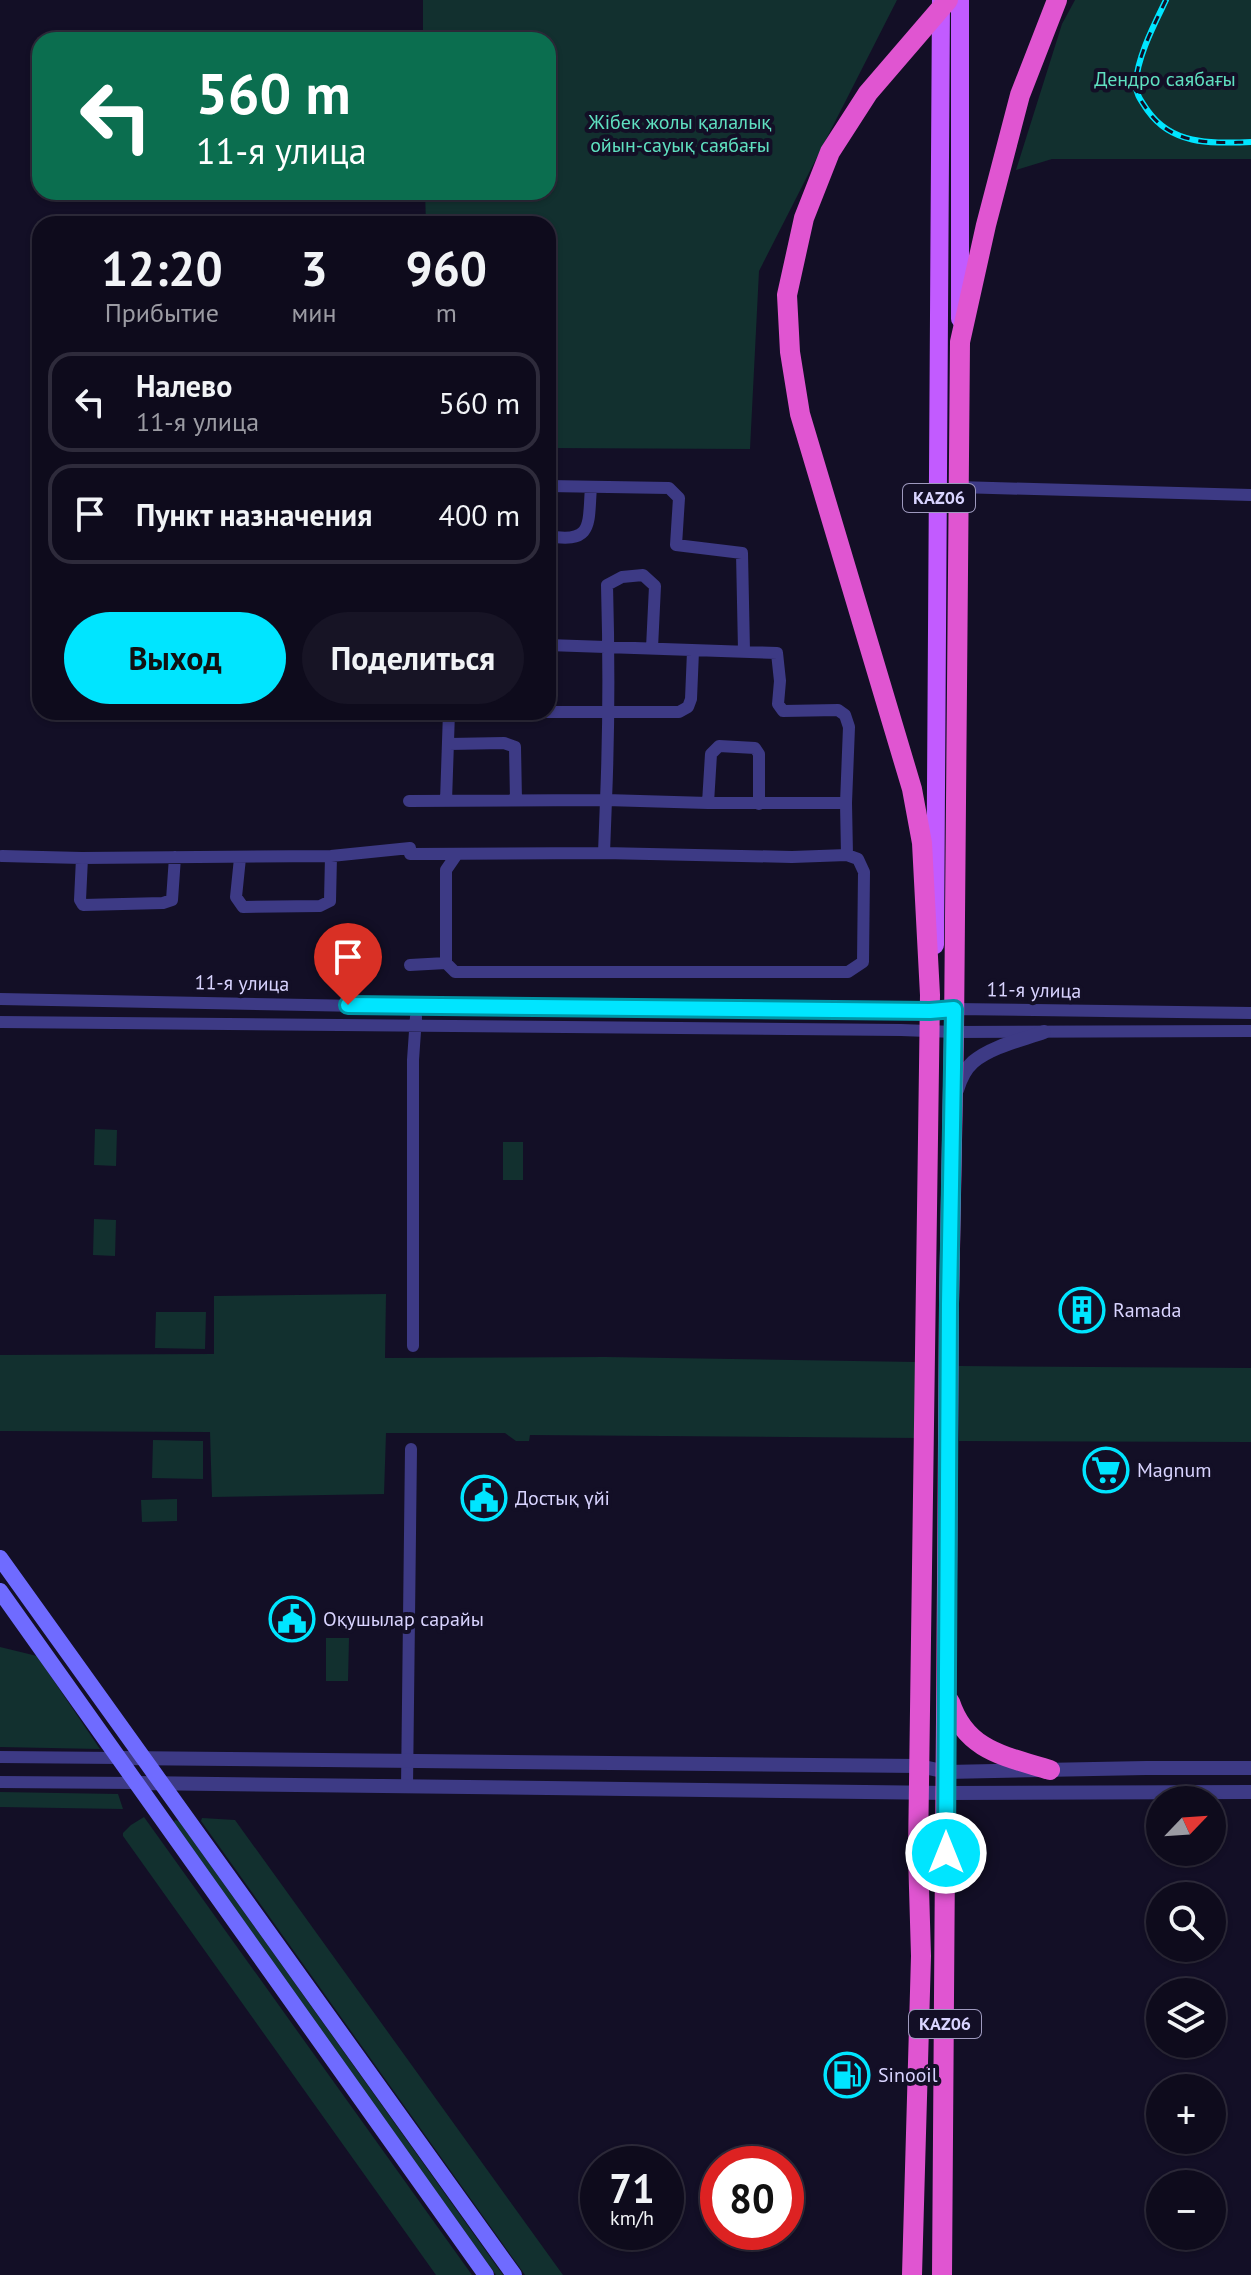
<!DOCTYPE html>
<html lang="ru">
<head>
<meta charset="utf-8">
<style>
  body { margin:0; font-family:"PT Sans",sans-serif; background:#171425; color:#f1f3f6; height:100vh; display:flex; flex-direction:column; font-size:30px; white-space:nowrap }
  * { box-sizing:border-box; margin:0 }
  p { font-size:26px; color:#9b9ba3 }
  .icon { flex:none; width:44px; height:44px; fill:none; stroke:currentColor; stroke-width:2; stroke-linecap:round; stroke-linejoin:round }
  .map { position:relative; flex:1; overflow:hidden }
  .side { position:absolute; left:32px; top:216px; width:524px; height:504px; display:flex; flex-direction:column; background:#0e0b1c; border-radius:24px; box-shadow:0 2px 6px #0004,0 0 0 2px #2e2b3b }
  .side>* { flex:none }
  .top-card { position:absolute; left:32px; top:32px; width:524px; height:168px; border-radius:24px; box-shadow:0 2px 6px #0004,0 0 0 2px #2e2b3b; background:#0b6e4f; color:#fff; overflow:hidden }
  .needle { width:52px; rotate:65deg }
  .tools { position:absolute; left:1146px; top:1786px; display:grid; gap:16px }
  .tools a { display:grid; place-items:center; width:80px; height:80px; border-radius:50%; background:#0e0b1c; box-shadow:0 2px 6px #0004,0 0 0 2px #2e2b3b; font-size:40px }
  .speed { position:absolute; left:580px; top:2146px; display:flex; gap:16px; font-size:40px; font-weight:700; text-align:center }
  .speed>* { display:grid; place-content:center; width:104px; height:104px; border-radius:50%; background:#0e0b1c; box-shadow:0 2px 6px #0004,0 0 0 2px #2e2b3b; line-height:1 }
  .speed small { font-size:20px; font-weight:400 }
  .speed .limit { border:12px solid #d22; background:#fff; color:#111 }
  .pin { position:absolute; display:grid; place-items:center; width:68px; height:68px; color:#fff; margin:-82px -34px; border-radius:50% 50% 50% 0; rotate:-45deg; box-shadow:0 0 8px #0007 }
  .pin .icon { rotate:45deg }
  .me { position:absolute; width:88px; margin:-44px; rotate:0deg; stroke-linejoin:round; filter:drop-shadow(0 0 6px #0008) }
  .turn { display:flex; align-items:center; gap:28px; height:168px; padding:0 32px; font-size:36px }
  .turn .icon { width:104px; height:104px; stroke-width:2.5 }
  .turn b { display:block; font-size:56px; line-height:68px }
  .eta { display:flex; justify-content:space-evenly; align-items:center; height:136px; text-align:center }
  .eta b { font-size:48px; font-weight:800; line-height:56px }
  .action { display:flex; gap:16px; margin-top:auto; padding:16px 32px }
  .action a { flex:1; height:92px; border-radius:48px; background:#00e5ff; color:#111; font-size:32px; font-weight:800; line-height:92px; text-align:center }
  .action a+a { background:#171425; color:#f1f3f6 }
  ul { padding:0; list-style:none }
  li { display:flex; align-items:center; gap:24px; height:100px; margin:0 16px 12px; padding:0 16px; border:4px solid #2e2b3b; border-radius:24px }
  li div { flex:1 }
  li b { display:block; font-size:30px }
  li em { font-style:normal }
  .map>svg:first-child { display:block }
  .green { fill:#12302f }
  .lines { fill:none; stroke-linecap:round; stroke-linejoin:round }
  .minor { stroke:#3d3a85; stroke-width:12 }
  .tertiary { stroke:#3d3a85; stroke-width:14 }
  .secondary { stroke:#6f6bff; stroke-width:16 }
  .primary { stroke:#c25bff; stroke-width:18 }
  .trunk { stroke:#e055d1; stroke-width:20 }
  .rail-casing { stroke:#00e5ff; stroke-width:6 }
  .rail { stroke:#130f26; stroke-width:3; stroke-dasharray:9; stroke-linecap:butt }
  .route-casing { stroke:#0095a6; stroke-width:20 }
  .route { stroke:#00e5ff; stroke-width:14 }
  .labels { text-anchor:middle; stroke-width:8; stroke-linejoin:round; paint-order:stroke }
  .shield { fill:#130f26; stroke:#9e99be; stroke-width:2 }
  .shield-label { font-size:18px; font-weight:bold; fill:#d9d4ff }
  .park-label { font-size:20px; fill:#5fe0c0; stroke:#130f26 }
  .street-label { font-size:20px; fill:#d9d4ff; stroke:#130f26 }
  .poi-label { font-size:20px; fill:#d9d4ff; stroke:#130f26; text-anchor:start }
</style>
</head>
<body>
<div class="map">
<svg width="1251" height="2275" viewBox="0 0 1251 2275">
  <rect width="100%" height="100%" fill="#130f26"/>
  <path class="green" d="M423,0H897L759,271L750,449L548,448V224H426L425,192H548V40H423Z
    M1075,0H1251V159H1052L1016,170L1062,24Z
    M95,1129L117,1130L116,1166L94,1165Z
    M503,1142H523V1180H503Z
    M94,1219L116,1220L115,1256L93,1255Z
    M386,1294L385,1358L605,1357L916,1362L919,1438L530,1435L529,1441H516L505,1433H386L384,1494L212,1497L210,1432L0,1431V1355L214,1354V1296Z
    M156,1312H206L205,1349L155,1348Z
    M959,1366L1251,1368V1442L959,1441Z
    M153,1440L203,1441V1479L152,1478Z
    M177,1499V1521L142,1522L141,1500Z
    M326,1638H349L348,1681H326Z
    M0,1647L37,1656L100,1749L0,1747Z
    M0,1792L118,1794L123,1809L0,1807Z
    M144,1817L472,2275H436L123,1836V1833L131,1825Z
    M202,1818L235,1820L563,2275H525L201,1821Z
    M175,1820L179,1821L503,2275H496L173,1825Z"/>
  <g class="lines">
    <path class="minor" d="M548,486L669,488L679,498L676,545L742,553L744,651
      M958,487L1251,495
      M548,536C594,544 588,524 591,487
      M548,645L777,653L780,681L778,704L783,711L838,710L845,715L849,727L846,803H708L606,800C609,728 609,657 607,585L622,577L643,575L655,586L652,648
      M545,712H679L688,707L691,699L693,651
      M449,744L504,743L515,747L516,800
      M409,801L606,800L604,853
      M446,801L449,712
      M708,803L711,754L719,746L755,748L759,754V804
      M846,803L847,855
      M410,854L604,853L792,857L847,855L858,859L864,872L863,962L848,972H455L446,963V870L457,854
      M2,856L82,858L331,856L410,848
      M82,858L80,900L83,905L163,903L172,900L175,857
      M240,858L236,897L243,907L320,906L330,901L331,856
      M410,965L446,963
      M0,999L416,1007L930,1011L954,1009L1251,1013
      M0,1022L901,1030L954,1032L1251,1031
      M413,1346V1060L416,1017
      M0,1757L120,1758
      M0,1782L137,1783
      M407,1787L411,1449"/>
    <path class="tertiary" d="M957,1090C960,1080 965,1069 973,1062C992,1046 1022,1040 1044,1032
      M120,1758L919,1766L947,1772L1146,1768H1251
      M137,1783L947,1793L1251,1792"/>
    <path class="secondary" d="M0,1558L514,2275
      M0,1591L486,2275"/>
    <path class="primary" d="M960,319V0
      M935,945L941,0"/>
    <path class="trunk" d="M950,1702C966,1751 1005,1756 1050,1770
      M912,2275L921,1956L918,1854L930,995L922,843L912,789L800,414L790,352L787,295L804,218L830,152L868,93L948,0
      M942,2275L949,1304L954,1032L960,342L986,225L1020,95L1057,0"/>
    <g class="rail-casing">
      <path id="rail" d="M1166,0C1155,23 1137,57 1136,83C1135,94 1142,102 1148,111C1173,146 1213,143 1251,142"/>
    </g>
    <use href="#rail" class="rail"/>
  </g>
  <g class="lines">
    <g class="route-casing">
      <path id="route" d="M348,1005L930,1011L954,1009L949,1304L946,1853"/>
    </g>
    <use href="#route" class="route"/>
  </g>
  <defs>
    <g id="building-ring" transform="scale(2.3)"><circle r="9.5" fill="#130f26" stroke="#00e5ff" stroke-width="1.5"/><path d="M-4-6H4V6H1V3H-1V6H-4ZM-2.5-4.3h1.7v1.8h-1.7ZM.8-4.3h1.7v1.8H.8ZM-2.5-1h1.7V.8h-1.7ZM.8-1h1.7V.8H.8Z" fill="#00e5ff"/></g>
    <g id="supermarket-ring" transform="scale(2.3)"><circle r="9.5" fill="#130f26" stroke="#00e5ff" stroke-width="1.5"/><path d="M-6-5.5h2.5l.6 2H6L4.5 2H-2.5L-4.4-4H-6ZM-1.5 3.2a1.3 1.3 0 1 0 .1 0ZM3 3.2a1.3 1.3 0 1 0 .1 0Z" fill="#00e5ff"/></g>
    <g id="civic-ring" transform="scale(2.3)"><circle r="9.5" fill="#130f26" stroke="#00e5ff" stroke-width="1.5"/><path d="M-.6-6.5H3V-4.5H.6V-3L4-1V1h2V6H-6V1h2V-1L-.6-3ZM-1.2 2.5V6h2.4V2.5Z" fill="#00e5ff"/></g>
    <g id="fuel-ring" transform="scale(2.3)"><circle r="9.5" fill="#130f26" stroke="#00e5ff" stroke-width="1.5"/><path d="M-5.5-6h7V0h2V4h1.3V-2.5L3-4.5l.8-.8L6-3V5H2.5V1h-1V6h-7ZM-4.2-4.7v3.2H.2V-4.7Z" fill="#00e5ff"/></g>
  </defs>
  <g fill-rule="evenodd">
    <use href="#building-ring" x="1082" y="1310"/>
    <use href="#supermarket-ring" x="1106" y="1470"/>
    <use href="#civic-ring" x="484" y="1498"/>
    <use href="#civic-ring" x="292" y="1619"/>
    <use href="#fuel-ring" x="847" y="2075"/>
  </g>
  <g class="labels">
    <g class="shield">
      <rect x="903" y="484" width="72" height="28" rx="6"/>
      <rect x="909" y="2010" width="72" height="28" rx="6"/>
    </g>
    <g class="shield-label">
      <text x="939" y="504">KАZ06</text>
      <text x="945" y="2030">KАZ06</text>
    </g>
    <g class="park-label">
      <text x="1165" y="86">Дендро саябағы</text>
      <text x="680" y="129">Жібек жолы қалалық<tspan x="680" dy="23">ойын-сауық саябағы</tspan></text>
    </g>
    <g class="street-label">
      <text transform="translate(242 983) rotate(1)" y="7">11-я улица</text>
      <text transform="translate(1034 990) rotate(1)" y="7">11-я улица</text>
    </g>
    <g class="poi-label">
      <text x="1113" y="1317">Ramada</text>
      <text x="1137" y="1477">Magnum</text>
      <text x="515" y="1505">Достық үйі</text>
      <text x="323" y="1626">Оқушылар сарайы</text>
      <text x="878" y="2082">Sinooil</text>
    </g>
  </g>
</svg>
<div class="tools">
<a><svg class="needle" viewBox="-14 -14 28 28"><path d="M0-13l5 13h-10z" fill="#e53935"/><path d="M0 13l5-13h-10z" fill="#9b9ba3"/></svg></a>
<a><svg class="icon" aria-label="search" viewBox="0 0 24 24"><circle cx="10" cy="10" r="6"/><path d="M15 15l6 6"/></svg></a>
<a><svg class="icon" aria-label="layers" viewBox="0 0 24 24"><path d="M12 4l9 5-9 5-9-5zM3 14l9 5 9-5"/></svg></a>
<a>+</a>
<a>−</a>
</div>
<div class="speed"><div>71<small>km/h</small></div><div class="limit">80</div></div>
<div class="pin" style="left:348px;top:1005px;background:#d93025"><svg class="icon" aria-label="arrive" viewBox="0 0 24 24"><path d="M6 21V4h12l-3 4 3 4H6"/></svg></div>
<svg class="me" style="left:946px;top:1853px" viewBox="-20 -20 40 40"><circle r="17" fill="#00e5ff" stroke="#fff" stroke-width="3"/><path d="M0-11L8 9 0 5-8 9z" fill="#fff"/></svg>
<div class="top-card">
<div class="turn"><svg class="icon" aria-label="left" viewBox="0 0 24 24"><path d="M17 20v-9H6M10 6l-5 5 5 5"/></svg><div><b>560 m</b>11-я улица</div></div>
</div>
<section class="side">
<div class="eta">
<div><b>12:20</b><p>Прибытие</p></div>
<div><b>3</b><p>мин</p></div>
<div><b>960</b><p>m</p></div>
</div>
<ul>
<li><svg class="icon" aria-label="left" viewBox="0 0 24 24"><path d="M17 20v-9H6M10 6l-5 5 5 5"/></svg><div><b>Налево</b><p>11-я улица</p></div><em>560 m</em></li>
<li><svg class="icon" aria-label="arrive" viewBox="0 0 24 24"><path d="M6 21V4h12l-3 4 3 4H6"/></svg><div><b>Пункт назначения</b></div><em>400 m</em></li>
</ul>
<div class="action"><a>Выход</a><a>Поделиться</a></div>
</section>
</div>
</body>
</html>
